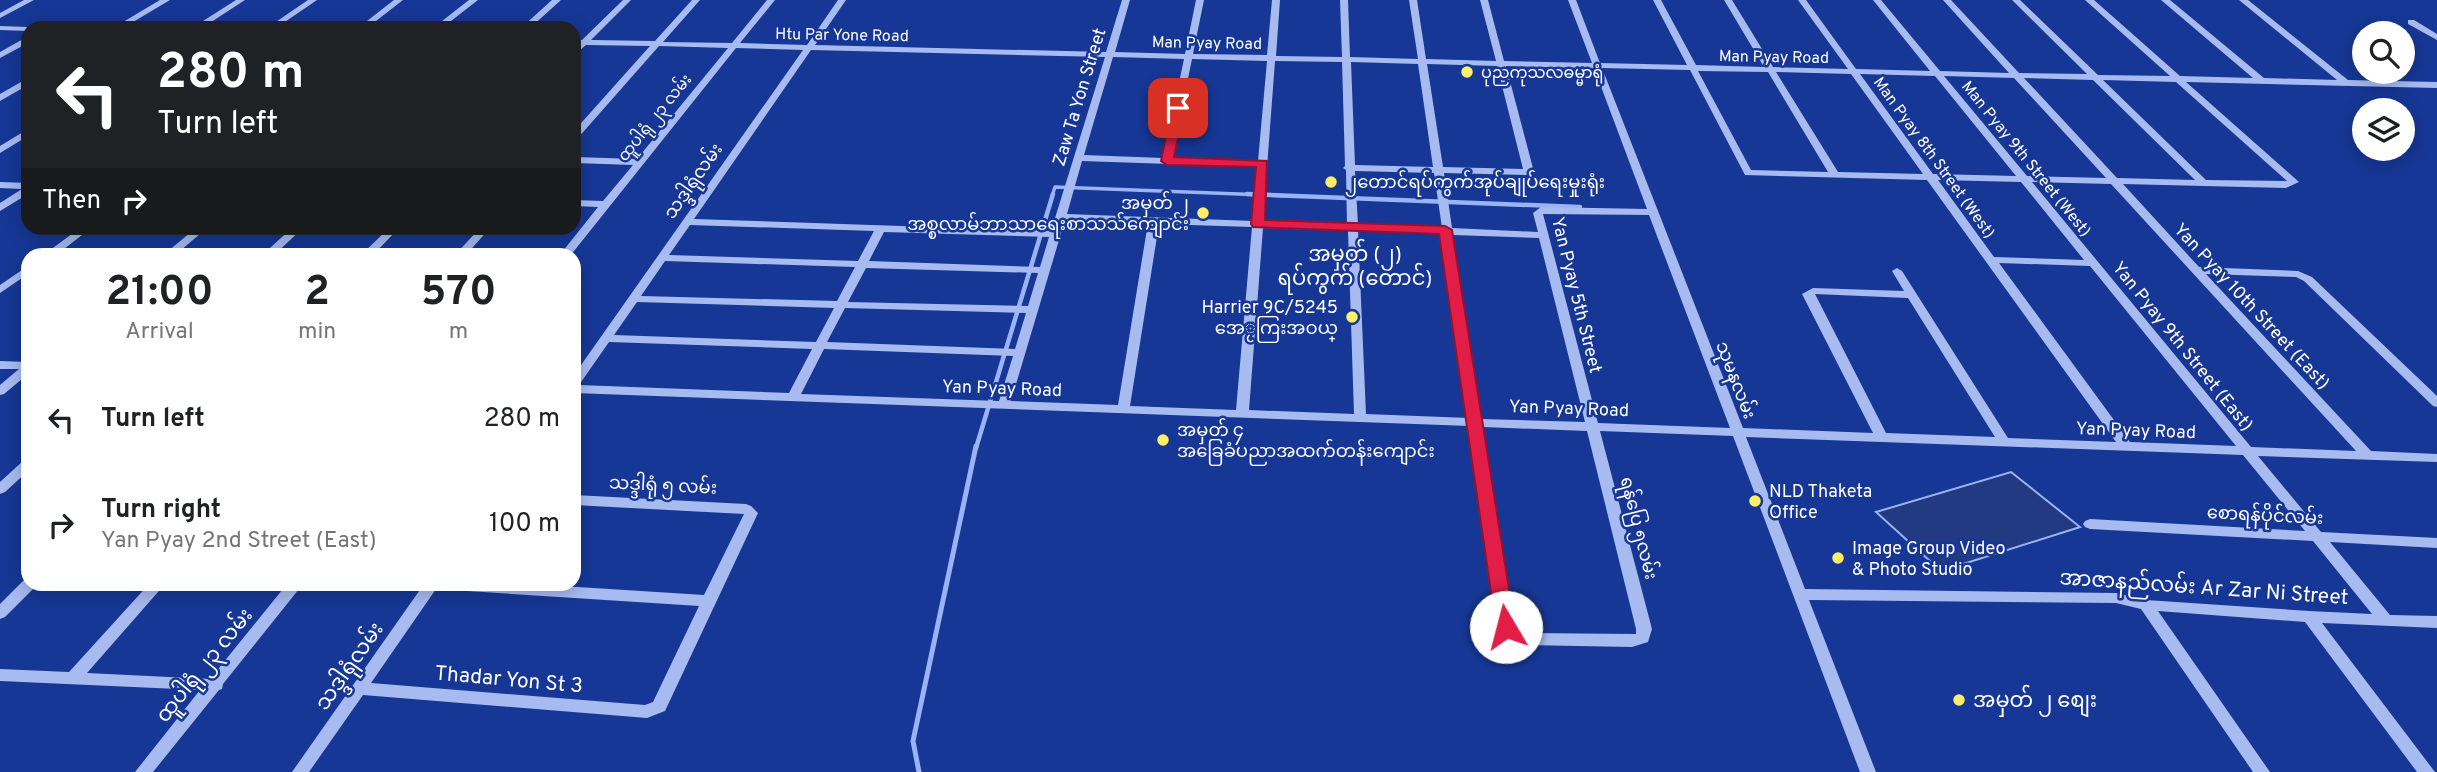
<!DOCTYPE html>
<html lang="en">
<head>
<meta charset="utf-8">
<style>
  body { margin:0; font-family:Overpass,"Noto Sans Myanmar",sans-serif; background:#f6f6f6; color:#202124; height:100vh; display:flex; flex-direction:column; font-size:26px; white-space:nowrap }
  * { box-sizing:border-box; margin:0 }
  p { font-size:23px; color:#757577 }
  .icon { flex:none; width:38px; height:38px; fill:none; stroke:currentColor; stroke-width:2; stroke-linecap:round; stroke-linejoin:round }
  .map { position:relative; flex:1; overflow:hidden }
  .panel { position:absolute; left:21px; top:248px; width:560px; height:343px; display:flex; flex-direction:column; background:#fff; border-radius:21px; box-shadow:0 4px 18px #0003 }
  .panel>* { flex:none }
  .hud { position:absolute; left:21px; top:21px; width:560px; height:214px; border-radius:21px; box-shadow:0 4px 18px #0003; background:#202124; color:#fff; overflow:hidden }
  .tools { position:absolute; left:2352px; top:21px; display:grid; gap:14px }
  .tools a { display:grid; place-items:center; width:63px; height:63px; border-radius:50%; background:#fff; box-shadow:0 4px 18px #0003; font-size:35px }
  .pin { position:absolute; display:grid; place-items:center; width:60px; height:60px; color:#fff; margin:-30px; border-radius:14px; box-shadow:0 4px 10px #0006 }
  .me { position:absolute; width:77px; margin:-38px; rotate:352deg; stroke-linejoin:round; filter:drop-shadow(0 0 5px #0008) }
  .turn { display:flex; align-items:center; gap:24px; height:147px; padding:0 21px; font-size:32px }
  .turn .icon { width:91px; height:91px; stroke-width:2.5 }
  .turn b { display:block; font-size:49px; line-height:60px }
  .then { display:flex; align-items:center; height:66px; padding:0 21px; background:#0003; gap:14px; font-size:26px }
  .eta { display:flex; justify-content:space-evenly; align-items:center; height:119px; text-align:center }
  .eta b { font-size:42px; font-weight:700; line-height:49px }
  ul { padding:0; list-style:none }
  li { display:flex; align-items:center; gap:21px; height:105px; padding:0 21px }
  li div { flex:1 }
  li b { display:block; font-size:26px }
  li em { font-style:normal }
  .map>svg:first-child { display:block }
  .water { fill:#223a82; stroke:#99b3f4; stroke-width:2 }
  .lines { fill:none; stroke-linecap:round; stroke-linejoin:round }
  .stream-far2 { stroke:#99b3f4; stroke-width:3.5 }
  .stream-far1 { stroke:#99b3f4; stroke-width:4.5 }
  .stream { stroke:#99b3f4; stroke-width:5 }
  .minor { fill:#a7bbf1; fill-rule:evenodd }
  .route { fill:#e11d48; stroke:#92132f; stroke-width:2 }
  .poi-dot { fill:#ffee67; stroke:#163795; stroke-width:2.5 }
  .labels { text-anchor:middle; stroke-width:5; stroke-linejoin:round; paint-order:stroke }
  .far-street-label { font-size:16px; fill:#fff; stroke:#163795 }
  .far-poi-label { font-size:16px; fill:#fff; stroke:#163795; text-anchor:start }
  .street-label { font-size:18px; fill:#fff; stroke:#163795 }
  .poi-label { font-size:18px; fill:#fff; stroke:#163795; text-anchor:start }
  .quarter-label { font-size:21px; fill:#fff; stroke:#163795 }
  .near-street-label { font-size:21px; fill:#fff; stroke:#163795 }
  .near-poi-label { font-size:21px; fill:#fff; stroke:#163795; text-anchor:start }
</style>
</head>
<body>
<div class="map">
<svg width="2437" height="772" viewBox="0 0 2437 772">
  <rect width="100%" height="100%" fill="#163795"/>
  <path class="water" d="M2011,472L2080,527L1941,571L1876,512Z"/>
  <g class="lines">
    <path class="stream-far2" d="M1052,196L1055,187L1293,196"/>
    <path class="stream-far1" d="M1247,194L1580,207
      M976,448L1053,194"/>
    <path class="stream" d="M919,772L913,741L976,446"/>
    <path class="minor" d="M24,0H34L0,18V13Z
      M160,0H170L123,28H113Z
      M236,0H245L202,28H192Z
      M308,0H317L276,28H267Z
      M394,0H403L367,28H358Z
      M469,0H478L442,28H433Z
      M552,0H561L530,28H521Z
      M623,0H631L591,40L655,41L692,0H700L663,42L732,43L767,0H775L740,43L807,45L838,0H846L815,45L1106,52L1122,0H1130L1115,52L1185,54L1196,0H1204L1193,54L1267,55L1272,0H1280L1276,56L1342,57L1340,0H1348L1350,57L1418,59L1409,0H1417L1426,59L1496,61L1480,0H1488L1504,61L1592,63L1568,0H1576L1600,63L1687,65L1653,0H1661L1696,65L1764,67L1724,0H1732L1773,67L1848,69L1798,0H1806L1856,69L1930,71L1873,0H1881L1940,71L2009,73L1943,0H1951L2019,73L2087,74L2012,0H2020L2098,75L2170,76L2085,0H2094L2180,76L2253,78L2161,0H2170L2264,78L2337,80L2239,0H2248L2348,80L2437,82V88L2186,82L2299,182L2286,188L2123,184L2199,267L2298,271L2312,277L2437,396V407L2433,406L2304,281L2296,277L2206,274L2371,451L2437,454V462L2258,456L2321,532L2437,538V548L2330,542L2390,615L2437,616V628L2322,623L2435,772H2417L2305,622L2158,611L2270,772H2253L2141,609L2116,603L1809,600L1876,772H1860L1733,436L1600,431L1652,629L1648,642L1632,647L1525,645L1508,639L1498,627L1470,426L574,393V375L803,50L736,48L570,256H559L598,207L574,206V200L603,201L633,165L574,163V157L637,159L728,48L659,46L577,139L574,140V131L650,46L586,45L574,55V47L577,45L574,44V40H582ZM811,50L1105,57L1051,231L694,219ZM1113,57L1184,59L1163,158L1084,155ZM1192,59L1267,61L1258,161L1172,158ZM1275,61L1342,62L1345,166L1343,168L1346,170L1347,225L1263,221ZM1351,62L1418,64L1433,167L1355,165ZM1427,64L1497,66L1523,169L1443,167ZM1506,66L1594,68L1647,209L1541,207L1533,213L1538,232L1452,228L1444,173L1529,175L1534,172ZM1602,68L1690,70L1745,175L1927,180L2116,442L2008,438L1902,271L1897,268L1892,271L1904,291L1813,288L1802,294L1873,433L1743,428ZM1698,71L1768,72L1828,172L1751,170ZM1776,72L1851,74L1923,174L1838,172ZM1860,74L1935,76L2016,176L1933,174ZM1944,76L2014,78L2106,178L2027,176ZM2024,78L2093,80L2195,180L2117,178ZM2103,80L2176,82L2287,181L2206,180ZM1082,161L1257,167L1253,221L1067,214ZM1355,171L1434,173L1442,228L1358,225ZM1938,180L2021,182L2084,260L1994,257ZM2032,182L2111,184L2356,451L2251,447ZM1543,214L1649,215L1730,428L1598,423ZM1065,220L1148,223L1118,405L1011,401ZM1159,224L1252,227L1236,410L1130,406ZM690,225L874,231L858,261L669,255ZM1263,228L1348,231L1354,414L1249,410ZM1358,231L1443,234L1469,418L1366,414ZM884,232L1049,237L1040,267L869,261ZM1453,235L1539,238L1585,422L1481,419ZM665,261L855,267L837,301L641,296ZM1999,263L2090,266L2236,446L2130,442ZM866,268L1038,273L1028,306L848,302ZM1815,294L1908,298L1995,437L1886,433ZM637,302L834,308L816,342L614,335ZM845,308L1026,313L1015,349L827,342ZM609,342L812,349L789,393L579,385ZM824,349L1013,356L999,401L801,394ZM1483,427L1587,431L1636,629V634L1525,633L1518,631L1513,625ZM1746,437L2243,455L2305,531L2090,519L2085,521L2083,524L2085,527L2090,529L2313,541L2372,614L2309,611L2146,600L2116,593L1805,589Z
      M2408,20H2414L2437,34V40L2408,24Z
      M0,26L28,27L31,28H28V31L0,30Z
      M25,38H28V43L0,58V52Z
      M28,78V85L0,101V94Z
      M28,129V136L0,153V146Z
      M0,182L28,183V194L0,211V203L22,189L0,188Z
      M80,228H91L55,256H42Z
      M196,228H207L174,256H162Z
      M292,228H303L273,256H261Z
      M389,228H399L372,256H360Z
      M480,228H490L465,256H454Z
      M28,266V274L0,293V285Z
      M0,361L28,362V374L4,394L0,395V385L19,369H0Z
      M28,460V471L5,492L0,494V482L23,461Z
      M574,495L746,504L751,506L758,513L665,711L647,718L363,695L309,772H292L424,584H530L704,595L744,514L574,505ZM436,589L699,606L653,702L645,705L371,683Z
      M28,579V584H36L34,588L5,617L0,619V604L24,580Z
      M149,584H165L87,673L210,679L287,584H303L223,684L222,689L219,690L153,772H135L200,690L0,681V669L69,672Z"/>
  </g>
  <path class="route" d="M1178,105L1184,108L1174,157L1267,161L1265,220L1445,226L1452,230L1515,627L1512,632L1506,635L1499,632L1496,627L1439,234L1253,227L1251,224L1256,167L1167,165L1161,161L1172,108Z"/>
  <g class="poi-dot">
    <circle cx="1467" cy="72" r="7"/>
    <circle cx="1331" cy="182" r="7"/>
    <circle cx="1203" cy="213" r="7"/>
    <circle cx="1352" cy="317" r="7"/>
    <circle cx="1163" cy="440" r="7"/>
    <circle cx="1755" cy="501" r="7"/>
    <circle cx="1838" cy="558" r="7"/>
    <circle cx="1959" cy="700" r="7"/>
  </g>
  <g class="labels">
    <g class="far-street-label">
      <text transform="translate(842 34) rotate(1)" y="6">Htu Par Yone Road</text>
      <text transform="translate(1207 42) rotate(1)" y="6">Man Pyay Road</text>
      <text transform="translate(1774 56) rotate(1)" y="6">Man Pyay Road</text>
      <text transform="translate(654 117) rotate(-51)" y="6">ထူပါရုံ ၂၃ လမ်း</text>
      <text transform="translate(1935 157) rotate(54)" y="6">Man Pyay 8th Street (West)</text>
      <text transform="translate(2027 158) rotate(51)" y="6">Man Pyay 9th Street (West)</text>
    </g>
    <g class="far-poi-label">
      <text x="1481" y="78">ပုညကုသလဓမ္မာရုံ</text>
    </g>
    <g class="street-label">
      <text transform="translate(1079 97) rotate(-73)" y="6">Zaw Ta Yon Street</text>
      <text transform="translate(693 181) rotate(-55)" y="6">သဒ္ဒါရုံလမ်း</text>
      <text transform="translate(1577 295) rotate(76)" y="6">Yan Pyay 5th Street</text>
      <text transform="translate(2252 306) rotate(47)" y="6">Yan Pyay 10th Street (East)</text>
      <text transform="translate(2183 346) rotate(51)" y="6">Yan Pyay 9th Street (East)</text>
      <text transform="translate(1736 380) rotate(69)" y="6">သုမနလမ်း</text>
      <text transform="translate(1002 388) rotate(2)" y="6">Yan Pyay Road</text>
      <text transform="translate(1569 408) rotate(2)" y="6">Yan Pyay Road</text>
      <text transform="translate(2136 430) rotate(2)" y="6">Yan Pyay Road</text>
      <text transform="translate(663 485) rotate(3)" y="6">သဒ္ဒါရုံ ၅ လမ်း</text>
      <text transform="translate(2265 515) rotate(3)" y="6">စောရန်ပိုင်လမ်း</text>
      <text transform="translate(1639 528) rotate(76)" y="6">ရန်ပြေ ၅လမ်း</text>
    </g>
    <g class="poi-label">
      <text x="1345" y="188">၂တောင်ရပ်ကွက်အုပ်ချုပ်ရေးမှုးရုံး</text>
      <text x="1189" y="209" text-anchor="end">အမှတ် ၂<tspan x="1189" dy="21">အစ္စလာမ်ဘာသာရေးစာသသ်ကျောင်း</tspan></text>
      <text x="1338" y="313" text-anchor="end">Harrier 9C/5245<tspan x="1338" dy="21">အေႂကြးအဝယ္</tspan></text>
      <text x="1177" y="436">အမှတ် ၄<tspan x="1177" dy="21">အခြေခံပညာအထက်တန်းကျောင်း</tspan></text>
      <text x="1769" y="497">NLD Thaketa<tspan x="1769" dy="21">Office</tspan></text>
      <text x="1852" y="554">Image Group Video<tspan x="1852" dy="21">&amp; Photo Studio</tspan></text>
    </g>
    <g class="quarter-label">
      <text x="1355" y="261">အမှတ် (၂)<tspan x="1355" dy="24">ရပ်ကွက် (တောင်)</tspan></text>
    </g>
    <g class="near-street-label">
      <text transform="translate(2204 587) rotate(4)" y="7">အာဇာနည်လမ်း Ar Zar Ni Street</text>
      <text transform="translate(204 665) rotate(-51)" y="7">ထူပါရုံ ၂၃ လမ်း</text>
      <text transform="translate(349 666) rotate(-55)" y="7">သဒ္ဒါရုံလမ်း</text>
      <text transform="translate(509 679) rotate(5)" y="7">Thadar Yon St 3</text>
    </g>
    <g class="near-poi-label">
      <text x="1973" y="707">အမှတ် ၂ စျေး</text>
    </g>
  </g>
</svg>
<div class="tools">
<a><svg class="icon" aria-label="search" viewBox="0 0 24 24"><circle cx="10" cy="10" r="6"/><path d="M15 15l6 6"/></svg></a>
<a><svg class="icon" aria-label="layers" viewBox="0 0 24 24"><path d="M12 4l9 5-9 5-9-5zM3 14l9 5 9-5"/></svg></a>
</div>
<div class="pin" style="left:1178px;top:108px;background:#d93025"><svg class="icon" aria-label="arrive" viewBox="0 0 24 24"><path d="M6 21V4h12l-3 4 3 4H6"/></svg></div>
<svg class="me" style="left:1506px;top:627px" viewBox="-20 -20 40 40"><circle r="19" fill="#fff"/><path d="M0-13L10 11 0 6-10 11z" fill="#e11d48"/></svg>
<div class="hud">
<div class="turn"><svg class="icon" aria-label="left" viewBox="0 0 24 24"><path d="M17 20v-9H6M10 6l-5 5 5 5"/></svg><div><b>280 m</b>Turn left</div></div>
<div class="then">Then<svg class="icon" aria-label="right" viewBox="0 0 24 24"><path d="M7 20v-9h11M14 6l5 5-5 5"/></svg></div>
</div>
<section class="panel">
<div class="eta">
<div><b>21:00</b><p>Arrival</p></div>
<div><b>2</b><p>min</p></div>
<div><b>570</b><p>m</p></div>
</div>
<ul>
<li><svg class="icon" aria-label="left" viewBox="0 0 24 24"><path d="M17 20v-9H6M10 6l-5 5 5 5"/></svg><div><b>Turn left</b></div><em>280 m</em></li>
<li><svg class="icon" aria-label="right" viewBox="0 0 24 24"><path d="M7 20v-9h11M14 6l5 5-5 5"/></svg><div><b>Turn right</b><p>Yan Pyay 2nd Street (East)</p></div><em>100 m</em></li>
</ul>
</section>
</div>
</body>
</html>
